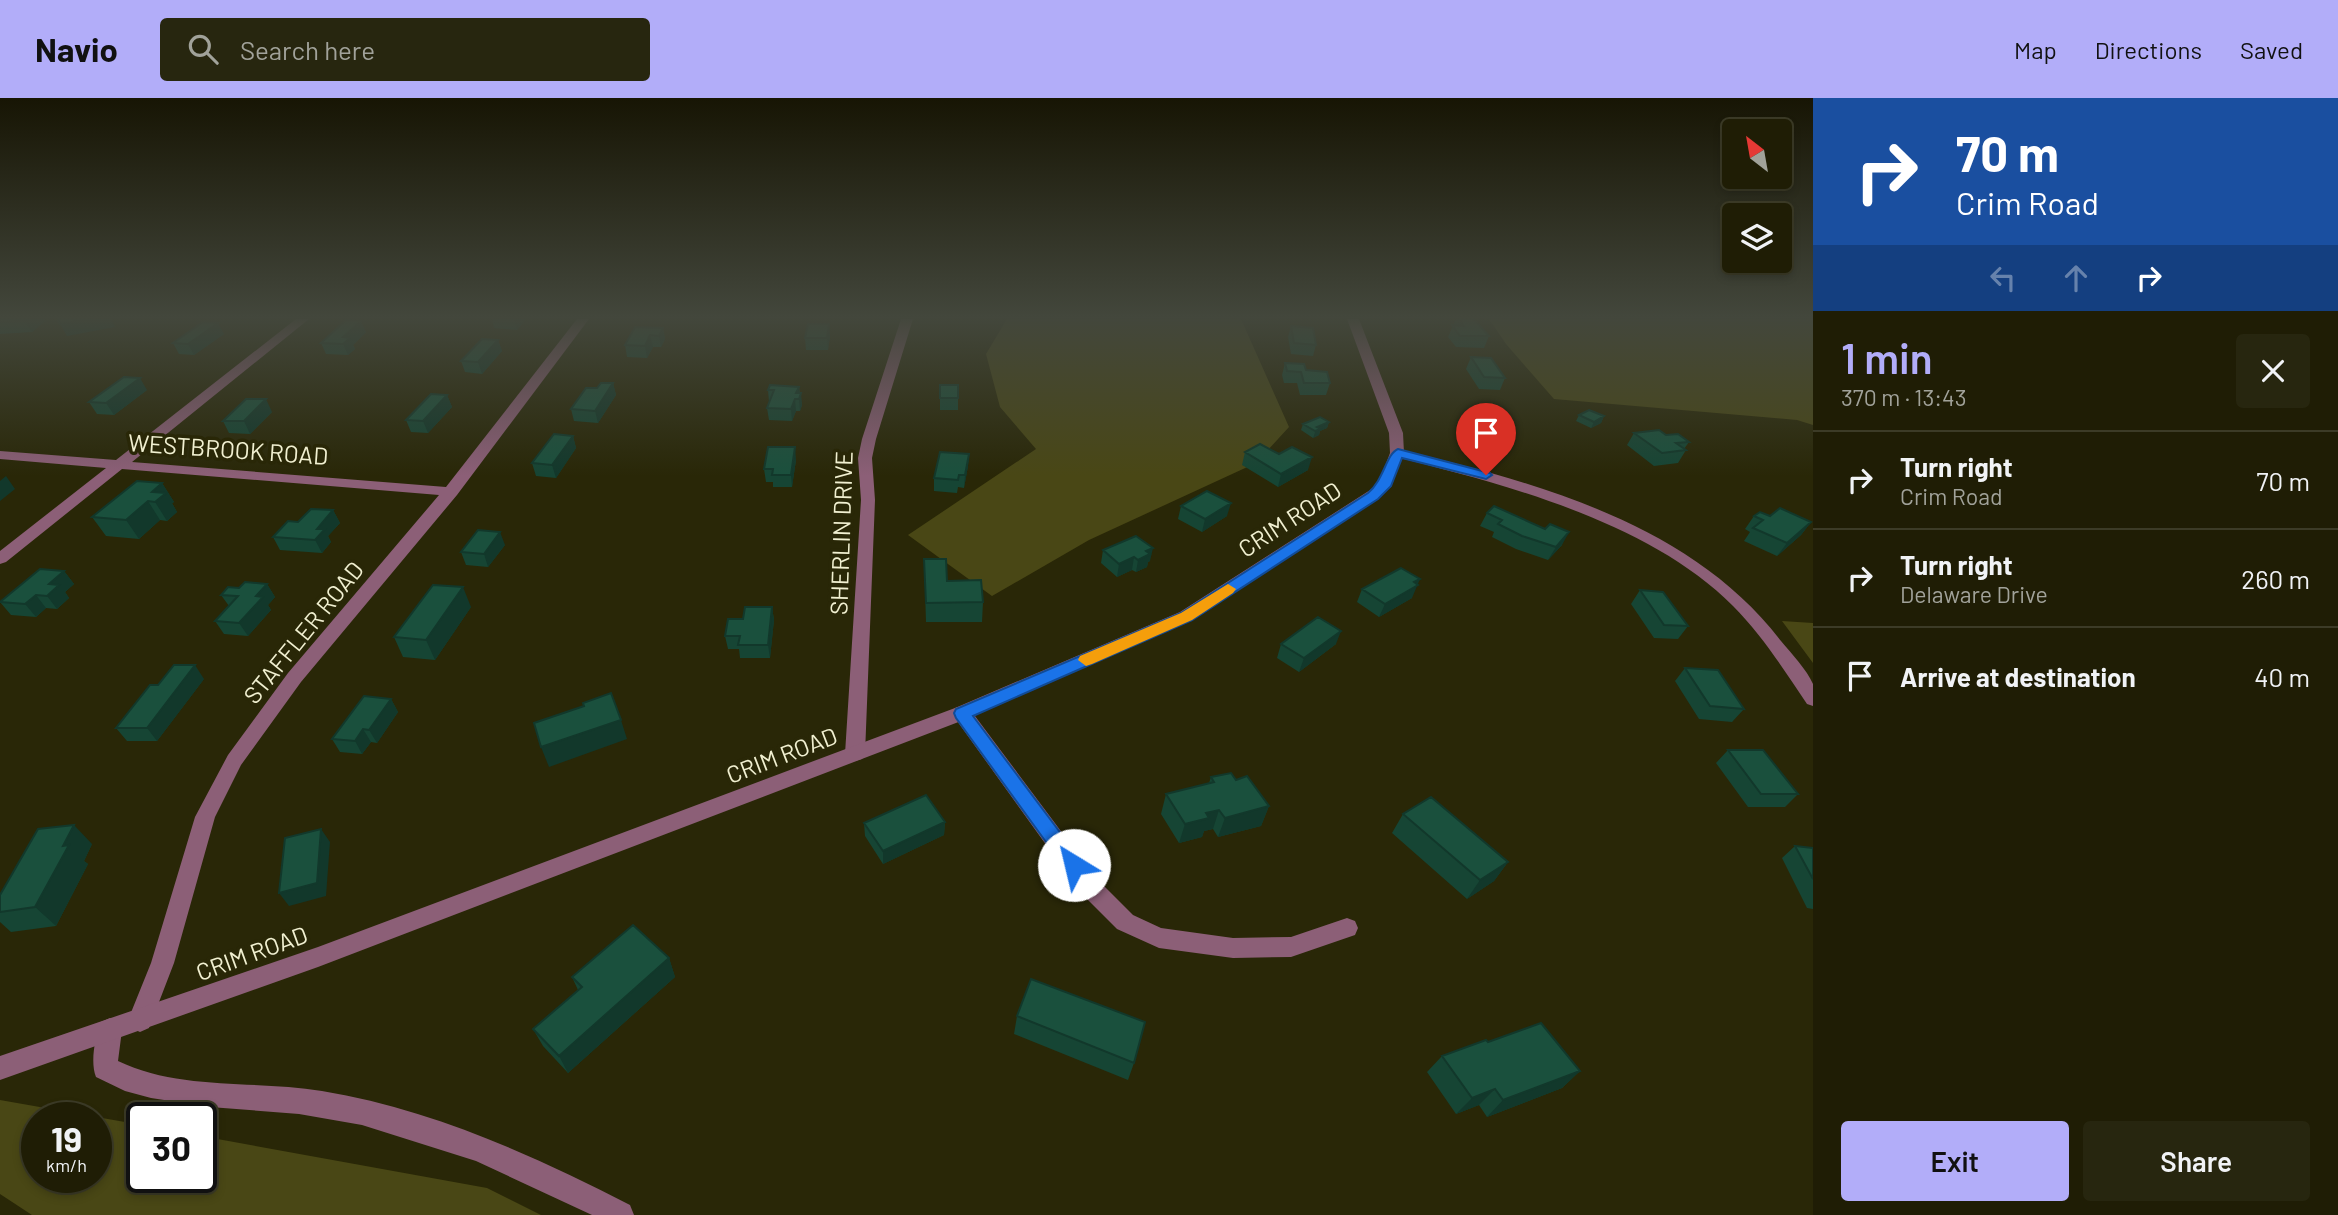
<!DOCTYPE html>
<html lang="en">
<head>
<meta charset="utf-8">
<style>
  body { margin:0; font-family:Barlow,sans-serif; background:#27260f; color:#f1f3f6; height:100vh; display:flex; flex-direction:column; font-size:26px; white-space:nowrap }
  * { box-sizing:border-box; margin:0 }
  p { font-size:23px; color:#a1a29a }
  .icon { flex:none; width:38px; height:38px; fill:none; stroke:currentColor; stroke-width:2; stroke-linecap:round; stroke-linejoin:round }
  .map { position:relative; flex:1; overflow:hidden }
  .sheet { display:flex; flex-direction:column; background:#1f1d05; width:525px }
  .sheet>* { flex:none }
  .top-card { background:#1a4fa0; color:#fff; overflow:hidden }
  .needle { width:46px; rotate:329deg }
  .controls { position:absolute; left:1722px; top:21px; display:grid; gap:14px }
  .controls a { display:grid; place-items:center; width:70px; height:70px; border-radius:7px; background:#1f1d05; box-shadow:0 4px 10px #0003,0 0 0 2px #3c3b27; font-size:35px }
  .speed { position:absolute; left:21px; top:1004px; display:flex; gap:14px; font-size:35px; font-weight:700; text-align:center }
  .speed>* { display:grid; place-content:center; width:91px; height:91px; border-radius:50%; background:#1f1d05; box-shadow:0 4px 10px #0003,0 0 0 2px #3c3b27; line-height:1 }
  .speed small { font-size:18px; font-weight:400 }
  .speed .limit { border:4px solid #111; border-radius:10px; background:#fff; color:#111 }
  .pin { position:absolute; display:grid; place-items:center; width:60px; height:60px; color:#fff; margin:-72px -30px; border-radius:50% 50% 50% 0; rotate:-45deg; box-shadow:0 0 7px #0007 }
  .pin .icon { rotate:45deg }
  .me { position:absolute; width:77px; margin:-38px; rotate:324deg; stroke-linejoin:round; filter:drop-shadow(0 0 5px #0008) }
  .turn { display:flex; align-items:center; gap:24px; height:147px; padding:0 28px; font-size:32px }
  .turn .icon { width:91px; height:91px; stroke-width:2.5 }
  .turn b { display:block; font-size:49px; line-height:60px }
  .lanes { display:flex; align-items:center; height:66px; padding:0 28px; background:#0003; justify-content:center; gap:35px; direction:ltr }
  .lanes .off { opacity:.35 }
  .round { display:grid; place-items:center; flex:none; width:74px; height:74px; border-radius:7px; background:#27260f }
  .headline { display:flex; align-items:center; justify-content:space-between; height:119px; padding:0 28px }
  h1 { font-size:42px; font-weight:600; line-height:52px; color:#b2adf9 }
  .button { display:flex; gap:14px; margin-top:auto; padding:14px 28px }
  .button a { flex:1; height:80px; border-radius:7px; background:#b2adf9; color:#111; font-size:28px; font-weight:600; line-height:80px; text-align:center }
  .button a+a { background:#27260f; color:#f1f3f6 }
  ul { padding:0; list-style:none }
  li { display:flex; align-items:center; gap:21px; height:98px; padding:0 28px; border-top:2px solid #3c3b27 }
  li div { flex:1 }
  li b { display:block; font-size:26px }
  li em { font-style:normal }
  header { display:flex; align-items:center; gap:42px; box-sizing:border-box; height:98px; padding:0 35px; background:#b2adf9; color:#111 }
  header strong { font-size:33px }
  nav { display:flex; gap:38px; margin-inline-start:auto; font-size:24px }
  .search { width:490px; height:63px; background:#27260f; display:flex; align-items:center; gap:18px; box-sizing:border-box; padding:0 24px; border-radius:7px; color:#a1a29a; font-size:26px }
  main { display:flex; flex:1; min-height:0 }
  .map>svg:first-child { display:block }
  .green { fill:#494715; fill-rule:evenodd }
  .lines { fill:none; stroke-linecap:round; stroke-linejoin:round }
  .minor { fill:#8c5f77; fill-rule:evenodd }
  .tertiary { fill:#8c5f77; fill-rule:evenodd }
  .wall { fill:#164534 }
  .shaded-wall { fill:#12382b }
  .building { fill:#1a503d; stroke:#12382b; stroke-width:2 }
  .route { fill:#1a73e8; stroke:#114b97; stroke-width:2 }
  .slow { fill:#f59e0b }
  .labels { text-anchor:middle; stroke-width:7; stroke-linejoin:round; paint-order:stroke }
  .street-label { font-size:24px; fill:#f1f0d1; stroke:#292707 }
</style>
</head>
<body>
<header>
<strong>Navio</strong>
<div class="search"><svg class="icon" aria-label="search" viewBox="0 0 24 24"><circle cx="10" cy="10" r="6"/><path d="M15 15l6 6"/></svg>Search here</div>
<nav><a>Map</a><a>Directions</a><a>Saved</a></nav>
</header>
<main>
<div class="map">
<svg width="1813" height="1117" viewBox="0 0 1813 1117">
  <rect width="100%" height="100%" fill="#292707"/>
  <path class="green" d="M1007,221H1241L1289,329L1256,365L1089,442L992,498L908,437L1036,351L1000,309L986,256Z
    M1489,221H1813V327L1797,322L1554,301L1506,246Z
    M1782,523L1813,525V565Z
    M0,1002L142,1027V1080H201V1038L487,1090L541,1117H32L0,1096ZM96,1020V1080H37V1020Z"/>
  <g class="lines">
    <path class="minor" d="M296,221H309L132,364L446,389L577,221H589L457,397L301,584L241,667L215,719L174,865L149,930L140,934L131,930L128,922L151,865L195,719L228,657L288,575L439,397L122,371L6,464L0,466V453L106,370L0,361V353L116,362Z
      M901,221H913L876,341L872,360L875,402L865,656L862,661L855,663L848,661L845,656L861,402L858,360L862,341Z
      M1397,351C1535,384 1691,425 1781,543C1791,555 1807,572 1813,586C1813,592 1813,601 1813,608L1807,606C1784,572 1762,537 1733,508C1650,424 1504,386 1392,358L1390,355Z
      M962,608L969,610L1096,780L1133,817L1161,830L1233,840L1291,839L1347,820L1355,823L1358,830L1355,837L1291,859L1233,860L1159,850L1117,831L1080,794L955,620L953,615L955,610Z
      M110,920L119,924L122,932L118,963C180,993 256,982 322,993C431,1011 533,1057 630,1107L634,1117H592L476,1063L362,1027L299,1016L210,1009L151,1000L125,993L96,979C90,964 95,939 101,924Z"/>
    <path class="tertiary" d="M1347,221H1359L1403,335L1404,355L1391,389L1192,522L969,620L318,869L0,982V958L318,849L955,610L1180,514L1378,387L1390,355L1389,335Z"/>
  </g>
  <path class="wall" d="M0,221H44L45,223L32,234L0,236Z
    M492,221H526L517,232L494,230Z
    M1456,221H1474L1489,238L1484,250L1456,249L1448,239Z
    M1291,228L1316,247L1313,258L1291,256L1288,239Z
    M663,230L665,241L661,249H653L647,260L627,259L625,247Z
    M366,234L353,247L355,251L348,257L326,256L321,245Z
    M224,236L194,257L179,256L173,245Z
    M830,238L828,252H806L805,240Z
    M498,242L502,253L482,276L465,274L461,263Z
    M1471,259L1505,280L1500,292L1479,291L1466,271Z
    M1285,265L1330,285L1326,297H1300L1297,285H1284L1282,277Z
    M613,285L616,297L598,325L574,323L571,311L597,290Z
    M940,287H958V312H940Z
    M799,289L802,307L800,313H796L792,323L769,322L767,310L769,304L768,292Z
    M147,292L114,317L97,316L89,304Z
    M447,297L452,309L428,335L411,334L406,322Z
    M272,314L250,336L229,335L223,323Z
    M1579,317L1604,318L1601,325L1591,330L1576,323Z
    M1329,324L1327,330L1320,333L1319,337L1313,340L1301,332L1303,326Z
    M1634,335L1666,337L1689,344L1684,351L1686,352L1678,365L1654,368L1627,347Z
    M573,338L576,350L556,380L536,378L532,365Z
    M1245,354L1279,356L1308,372L1278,389L1242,367Z
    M969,356L968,368L964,390L958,389L957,395L934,393V380Z
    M796,362L792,389H773V384H766L764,371Z
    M162,385L174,404L172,405L177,414L167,423L160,422L139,441L106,438L92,419Z
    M1181,408L1227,418L1202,434L1178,421Z
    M333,412L340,425L328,438L331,444L322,455L280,452L273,439L298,424Z
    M1487,415L1545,431L1562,447L1548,462L1516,451L1492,439L1494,434L1480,428Z
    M1754,418L1811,424L1801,437L1777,458L1744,443L1750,434L1745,431Z
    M1136,438L1150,463L1148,464L1147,469L1136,474L1132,472L1117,479L1101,465L1103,452Z
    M505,447L488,469L466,467L461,454Z
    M924,461L947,483L983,504L982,524H926Z
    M64,473L74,486L65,494L69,500L57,511L46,510L36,519L11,517L0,504Z
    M267,486L275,499L268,507L271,512L248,538L224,536L215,523L229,508L221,497L239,490Z
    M1362,491L1412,500L1379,519L1357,504Z
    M1640,492L1688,528L1678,541L1654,540L1631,506Z
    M471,509L435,562L403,559L394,539Z
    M772,509L774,522L770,560H740L739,551H728L725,538L743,521Z
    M1281,546H1336L1299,574L1277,560Z
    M1685,570L1744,611L1732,624L1699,621L1675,583Z
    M204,581L157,643H127L116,630Z
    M391,601L398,614L377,645L371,644L362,656L340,654L332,641Z
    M1728,652L1798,696L1785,709H1748L1716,665Z
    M1211,679L1236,682L1269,708L1261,728L1218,739L1213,731L1204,733L1202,739L1179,745L1161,716L1166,696L1209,685Z
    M1403,716L1508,764L1494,783L1467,801L1392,735Z
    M945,724L944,737L883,766L865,738L864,725Z
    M92,746L84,763L88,766L56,828L11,834L0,824V797Z
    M1795,748L1813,750V811L1807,810L1782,760Z
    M669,860L675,879L568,975L543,948L533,931L578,892L572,879Z
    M1017,918L1134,965L1128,982L1014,936Z
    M1488,944L1580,973L1562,990L1487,1019L1479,1007L1456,1016L1427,974L1442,958Z"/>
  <path class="shaded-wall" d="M26,221H44L45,223L32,234L24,223Z
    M88,221H111L115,229L67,238L60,226Z
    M514,221H526L517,232Z
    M361,223L366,234L353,247L355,251L348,257L343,246V239Z
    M218,225L224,236L194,257L188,246Z
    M829,226L830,238L828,252L827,240Z
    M663,230L665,241L661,249L659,238Z
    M650,237L653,249L647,260L645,248Z
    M498,242L502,253L482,276L478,264Z
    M140,280L147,292L114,317L106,305Z
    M613,285L616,297L598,325L595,313Z
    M799,289L800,300L801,295L802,307L800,313L799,301L796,295Z
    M447,297L452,309L428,335L423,323Z
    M266,301L272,314L250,336L244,323Z
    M795,301L796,313L792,323L791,311Z
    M1604,318L1601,325L1591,330L1594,324Z
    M1329,324L1327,330L1320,333L1319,337L1313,340L1317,329Z
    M573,338L576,350L556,380L552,367Z
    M795,349L796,362L792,389L791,377Z
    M969,356L968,368L964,390L965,377Z
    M1312,359L1308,372L1278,389L1281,376Z
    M6,378L15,391L0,403V383Z
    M162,385L174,404L172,405L177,414L167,423L155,404L152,394Z
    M148,403L160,422L139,441L126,422Z
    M1231,405L1227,418L1202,434L1205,421Z
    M333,412L340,425L328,438L331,444L322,455L315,442L317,431Z
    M1811,424L1801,437L1777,458L1787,445Z
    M500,434L505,447L488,469L484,456Z
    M1569,434L1562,447L1548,462L1556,449Z
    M1153,450L1150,463L1148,464L1147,469L1136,474L1138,462L1146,453Z
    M1134,459L1132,472L1117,479L1119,466Z
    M64,473L74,486L65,494L69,500L57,511L47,498L49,486Z
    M1420,481L1412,500L1379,519L1385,506Z
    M267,486L275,499L268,507L271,512L248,538L239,525L256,498Z
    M463,489L471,509L435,562L426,542Z
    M36,497L46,510L36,519L25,506Z
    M772,509L774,522L770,560L768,547Z
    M1341,533L1336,546L1299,574L1304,560Z
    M195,567L204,581L157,643L147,630Z
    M391,601L398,614L377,645L369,632Z
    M621,622L627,641L549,669L541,649Z
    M363,631L371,644L362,656L355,643Z
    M1269,708L1261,728L1218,739L1225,720Z
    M1219,712L1213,731L1204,733L1202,739L1179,745L1185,726L1206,715Z
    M945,724L944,737L883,766V753Z
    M74,727L92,746L84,763L88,766L56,828L35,809L63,748Z
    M321,731L330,744L326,798L289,808L279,795Z
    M1508,764L1494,783L1467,801L1480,782Z
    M669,860L675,879L568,975L559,958Z
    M1580,973L1562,990L1487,1019L1503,1002Z
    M1495,991L1479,1007L1456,1016L1472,1000Z"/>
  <path class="building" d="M0,221H26L24,223L0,224Z
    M58,221H88L60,226Z
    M1459,221H1474L1489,238H1460L1452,227L1464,228Z
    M346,222L361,223L343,239L350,240L343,246L321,245Z
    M203,224L218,225L188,246L173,245Z
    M808,226H829L827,240H805Z
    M1291,228L1313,230L1316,247L1294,245Z
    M635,229L663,230L659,238L650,237L645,248L625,247Z
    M482,241L498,242L478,264L461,263Z
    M1471,259L1491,260L1505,280L1484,279Z
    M1285,265L1304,266L1306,272L1327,274L1330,285H1304L1301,274L1287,273Z
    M124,279L140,280L106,305L89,304Z
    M601,285H613L595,313L571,311L586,290H597Z
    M770,287L799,289L796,295H801L799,301H795L791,311L767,310L774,292H768Z
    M940,287H958V300H940Z
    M431,296L447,297L423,323L406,322Z
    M246,301H266L244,323H223Z
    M1589,312L1604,318L1594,324L1579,317Z
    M1320,319L1329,324L1317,329L1321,331L1315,333L1303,326Z
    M1659,332L1666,337L1678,336L1689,344L1676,345L1686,352L1662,355L1634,335Z
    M554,336L573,338L552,367L532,365Z
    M1260,346L1279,356L1292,349L1312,359L1281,376L1245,354Z
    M768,349H795L791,377H772L773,371H764Z
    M940,354L969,356L965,377H959L958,382L934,380Z
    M137,383L162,385L152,394L166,395L155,404L148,403L126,422L92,419Z
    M1207,393L1231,405L1205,421L1181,408Z
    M1494,408L1545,431L1550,426L1569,434L1556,449L1522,438L1498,426L1502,422L1487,415Z
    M1780,410L1811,424L1787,445L1753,430L1763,422L1754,418L1760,414L1770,418Z
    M311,411L333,412L317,431H325L315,442L273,439L288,423L298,424Z
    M478,432L500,434L484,456L461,454Z
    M1136,438L1153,450L1146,453L1150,456L1138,462L1134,459L1119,466L1103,452Z
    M924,461H946L947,483L981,482L983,504L926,505Z
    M1401,470L1420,481L1414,484L1418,487L1385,506L1362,491Z
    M40,471L64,473L49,486L59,487L47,498L36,497L25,506L0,504Z
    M245,484L267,486L256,498L263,499L239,525L215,523L238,498L221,497L228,489L239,490Z
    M433,487L463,489L426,542L394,539Z
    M1640,492L1663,494L1688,528L1664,527Z
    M745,509H772L768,547H738L740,538H725L728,521H743Z
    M1318,519L1341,533L1304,560L1281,546Z
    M174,567H195L147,630H116L150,587H158Z
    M1685,570L1718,572L1744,611L1710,608Z
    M611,595L621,622L541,649L534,625L584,608L583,605Z
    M364,598L391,601L369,632L363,631L355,643L332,641Z
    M1728,652H1763L1798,696H1761Z
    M1231,675L1236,682L1247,678L1269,708L1225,720L1219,712L1206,715L1209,720L1185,726L1166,696L1214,684L1211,679Z
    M926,697L945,724L883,753L864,725Z
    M1431,699L1508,764L1480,782L1403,716Z
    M74,727L63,748L69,747L35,809L0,814V797L38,731Z
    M321,731L317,785L279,795L285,740Z
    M1795,748L1813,750V781Z
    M633,827L669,860L559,958L533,931L582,889L572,879Z
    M1031,881L1145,924L1134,965L1017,918Z
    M1541,925L1580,973L1503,1002L1495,991L1472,1000L1442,958L1486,942L1488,944Z"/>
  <linearGradient id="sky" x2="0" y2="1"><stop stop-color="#171504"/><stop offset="0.58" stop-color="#43473c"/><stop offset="1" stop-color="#43473c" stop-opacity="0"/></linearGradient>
  <rect width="1813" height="378" fill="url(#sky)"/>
  <path class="route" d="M1398,351L1490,375L1492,377L1486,381L1402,360L1391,388L1378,401L1192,522L973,618L1080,761L1083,767L1080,773L1074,775L1067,773L956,620L954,615L956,611L1181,515L1368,395C1384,382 1386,356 1398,351Z"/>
  <path class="slow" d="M1228,486L1236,491L1233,495L1192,522L1092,566L1086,568L1078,562L1080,558L1181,515Z"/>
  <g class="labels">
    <g class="street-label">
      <text transform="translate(228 352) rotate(4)" y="8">WESTBROOK ROAD</text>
      <text transform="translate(1290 422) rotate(-33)" y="8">CRIM ROAD</text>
      <text transform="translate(842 435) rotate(-88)" y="8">SHERLIN DRIVE</text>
      <text transform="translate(304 535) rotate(-51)" y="8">STAFFLER ROAD</text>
      <text transform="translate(782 658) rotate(-21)" y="8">CRIM ROAD</text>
      <text transform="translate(252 856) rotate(-20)" y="8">CRIM ROAD</text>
    </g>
  </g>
</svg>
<div class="controls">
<a><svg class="needle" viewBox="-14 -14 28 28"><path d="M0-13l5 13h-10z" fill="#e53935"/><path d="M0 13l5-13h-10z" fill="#a1a29a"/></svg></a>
<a><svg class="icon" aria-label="layers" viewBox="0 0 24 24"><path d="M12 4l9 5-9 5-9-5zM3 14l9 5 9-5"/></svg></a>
</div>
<div class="speed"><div>19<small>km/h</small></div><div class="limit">30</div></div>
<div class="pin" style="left:1486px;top:377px;background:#d93025"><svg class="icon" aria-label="arrive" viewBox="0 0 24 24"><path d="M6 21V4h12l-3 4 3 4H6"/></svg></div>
<svg class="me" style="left:1074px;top:767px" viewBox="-20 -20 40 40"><circle r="19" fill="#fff"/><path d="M0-13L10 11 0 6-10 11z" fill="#1a73e8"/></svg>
</div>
<section class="sheet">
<div class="top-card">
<div class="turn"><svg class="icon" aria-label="right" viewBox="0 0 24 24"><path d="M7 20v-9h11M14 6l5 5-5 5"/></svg><div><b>70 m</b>Crim Road</div></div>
<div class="lanes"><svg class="icon off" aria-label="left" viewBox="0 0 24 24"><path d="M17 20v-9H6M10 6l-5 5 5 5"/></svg><svg class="icon off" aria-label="ahead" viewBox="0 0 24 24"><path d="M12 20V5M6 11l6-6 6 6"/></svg><svg class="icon" aria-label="right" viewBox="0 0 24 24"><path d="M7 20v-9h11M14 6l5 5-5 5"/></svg></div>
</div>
<div class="headline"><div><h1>1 min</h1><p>370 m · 13:43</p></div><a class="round"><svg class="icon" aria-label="close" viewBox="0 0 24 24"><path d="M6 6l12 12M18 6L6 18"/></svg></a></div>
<ul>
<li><svg class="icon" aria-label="right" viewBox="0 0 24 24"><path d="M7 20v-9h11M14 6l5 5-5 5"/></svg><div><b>Turn right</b><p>Crim Road</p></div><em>70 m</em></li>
<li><svg class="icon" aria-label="right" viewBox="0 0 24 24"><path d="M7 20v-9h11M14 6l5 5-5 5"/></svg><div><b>Turn right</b><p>Delaware Drive</p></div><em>260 m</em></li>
<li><svg class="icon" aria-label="arrive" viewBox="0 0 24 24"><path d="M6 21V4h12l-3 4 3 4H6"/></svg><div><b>Arrive at destination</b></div><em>40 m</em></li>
</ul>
<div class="button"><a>Exit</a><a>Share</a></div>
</section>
</main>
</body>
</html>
